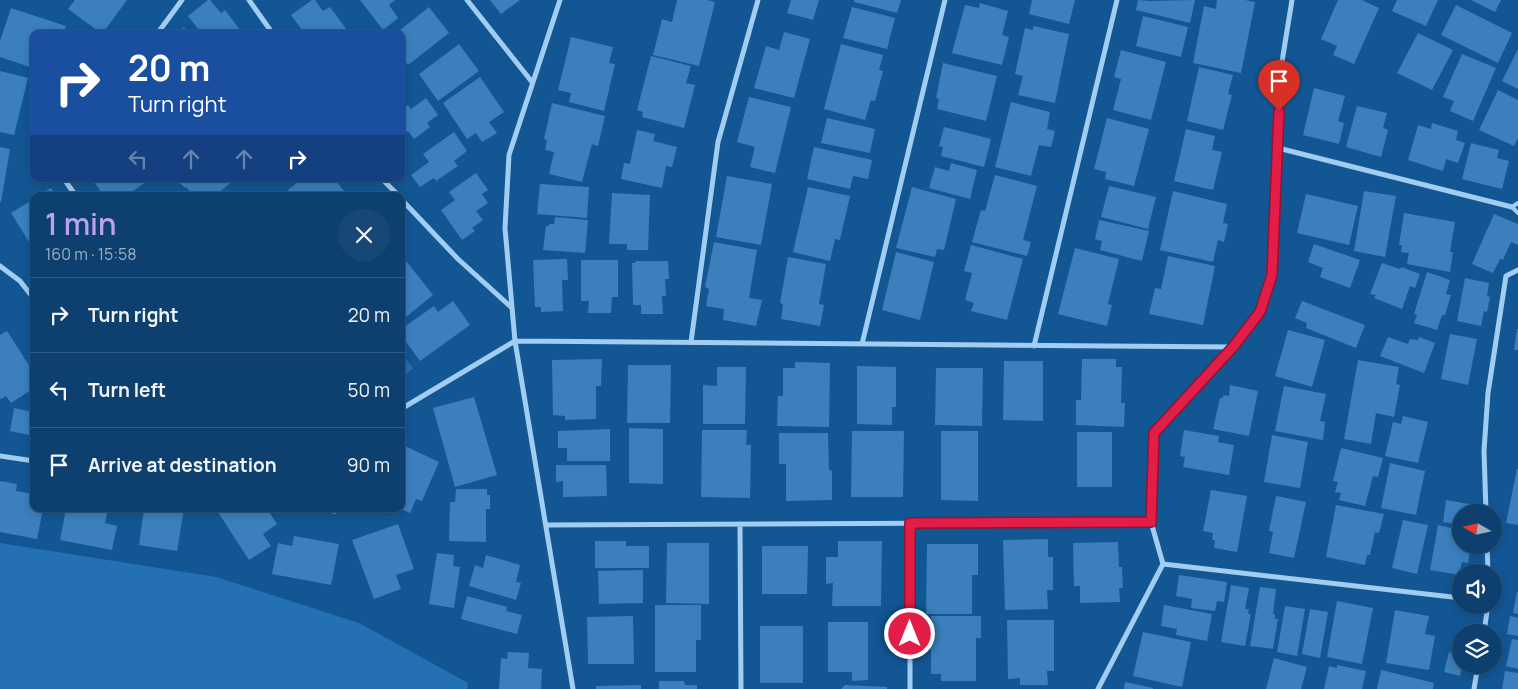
<!DOCTYPE html>
<html lang="en">
<head>
<meta charset="utf-8">
<style>
  body { margin:0; font-family:Manrope,sans-serif; background:#174774; color:#f1f3f6; height:100vh; display:flex; flex-direction:column; font-size:19px; white-space:nowrap }
  * { box-sizing:border-box; margin:0 }
  p { font-size:16px; color:#9bafc3 }
  .icon { flex:none; width:28px; height:28px; fill:none; stroke:currentColor; stroke-width:2; stroke-linecap:round; stroke-linejoin:round }
  .map { position:relative; flex:1; overflow:hidden }
  .details { position:absolute; left:30px; top:192px; width:375px; height:320px; display:flex; flex-direction:column; background:#0e406f; border-radius:10px; box-shadow:0 2px 8px #0003,0 0 0 1px #2e5982 }
  .details>* { flex:none }
  .hud { position:absolute; left:30px; top:30px; width:375px; height:152px; border-radius:10px; box-shadow:0 2px 8px #0003,0 0 0 1px #2e5982; background:#1a4fa0; color:#fff; overflow:hidden }
  .needle { width:32px; rotate:279deg }
  .buttons { position:absolute; left:1452px; top:504px; display:grid; gap:10px }
  .buttons a { display:grid; place-items:center; width:50px; height:50px; border-radius:50%; background:#0e406f; box-shadow:0 2px 8px #0003,0 0 0 1px #2e5982; font-size:25px }
  .pin { position:absolute; display:grid; place-items:center; width:42px; height:42px; color:#fff; margin:-51px -21px; border-radius:50% 50% 50% 0; rotate:-45deg; box-shadow:0 0 5px #0007 }
  .pin .icon { rotate:45deg }
  .me { position:absolute; width:55px; margin:-28px; rotate:0deg; stroke-linejoin:round; filter:drop-shadow(0 0 4px #0008) }
  .turn { display:flex; align-items:center; gap:18px; height:105px; padding:0 15px; font-size:22px }
  .turn .icon { width:65px; height:65px; stroke-width:2.5 }
  .turn b { display:block; font-size:35px; line-height:42px }
  .lanes { display:flex; align-items:center; height:48px; padding:0 15px; background:#0003; justify-content:center; gap:25px; direction:ltr }
  .lanes .off { opacity:.35 }
  .round { display:grid; place-items:center; flex:none; width:52px; height:52px; border-radius:26px; background:#174774 }
  .head { display:flex; align-items:center; justify-content:space-between; height:85px; padding:0 15px }
  h1 { font-size:30px; font-weight:600; line-height:38px; color:#bca0f2 }
  ul { padding:0; list-style:none }
  li { display:flex; align-items:center; gap:15px; height:75px; padding:0 15px; border-top:1px solid #2e5982 }
  li div { flex:1 }
  li b { display:block; font-size:19px }
  li em { font-style:normal }
  .map>svg:first-child { display:block }
  .green { fill:#2470b3 }
  .building { fill:#3b7fbc }
  .lines { fill:none; stroke-linecap:round; stroke-linejoin:round }
  .lane { stroke:#a1cdf2; stroke-width:4 }
  .street { stroke:#a1cdf2; stroke-width:5 }
  .route-casing { stroke:#92132f; stroke-width:12 }
  .route { stroke:#e11d48; stroke-width:9 }
</style>
</head>
<body>
<div class="map">
<svg width="1518" height="689" viewBox="0 0 1518 689">
  <rect width="100%" height="100%" fill="#135694"/>
  <path class="green" d="M401,353L413,368L401,379Z
    M0,543L216,577L359,623L468,683L467,689H0Z"/>
  <path class="building" d="M75,0H127L102,34L68,9Z
    M208,0H210L221,13L225,10L243,34H202L188,16Z
    M312,0H315L323,11L330,7L350,34H305L291,15Z
    M360,0H395L389,5L398,18L383,30Z
    M490,0H520L501,14Z
    M677,0H707L715,2L699,66L653,55L662,19L672,22Z
    M791,0H819L813,20L787,13Z
    M854,0H901L897,13L854,2Z
    M1032,0H1075L1069,24L1029,14Z
    M1138,0L1150,1L1195,0L1190,23L1136,10Z
    M1217,0H1245L1255,2L1241,73L1193,63L1204,6L1216,9Z
    M1338,0H1362L1379,8L1354,64L1333,55L1337,46L1321,39Z
    M1397,0H1438L1426,26L1392,11Z
    M1471,0H1501L1495,12Z
    M980,3L1008,11L1002,35L1009,37L1002,65L952,53L965,5L979,8Z
    M1456,5L1512,33L1498,63L1441,35Z
    M429,7L449,33L408,65L401,56V34H395Z
    M852,7L895,18L887,49L843,38Z
    M11,8L66,26L64,34H34L33,68L0,57V41Z
    M1143,16L1188,27L1181,57L1136,46Z
    M1033,26L1069,34L1055,103L1018,95L1023,76L1015,74L1025,28L1033,30Z
    M184,27L189,34H176Z
    M784,32L810,39L794,98L754,88L766,46L779,50Z
    M1418,33L1453,50L1432,90L1397,73Z
    M571,37L613,47L609,63L615,64L604,111L569,102L571,93L558,90Z
    M459,44L479,71L438,101L419,74Z
    M841,44L883,55L879,70L883,71L875,101L871,100L865,120L824,109Z
    M1518,49V89L1502,81Z
    M1121,50L1166,62L1151,120L1113,110L1121,79L1114,77Z
    M1462,54L1496,68L1473,121L1450,111L1454,101L1443,97Z
    M651,56L691,66L686,83L695,85L684,128L642,117L643,112L637,110Z
    M943,63L997,76L986,121L937,109L939,99L936,98Z
    M1199,67L1233,75L1228,94L1232,95L1223,130L1187,121Z
    M0,71L28,78L14,135L0,132Z
    M480,77L504,112L489,122L497,133L482,142L476,133L467,139L443,103Z
    M1314,88L1345,96L1338,121L1344,123L1339,144L1303,135Z
    M1498,90L1518,100V138L1514,146L1479,130Z
    M749,97L791,107L775,173L750,167L755,147L737,142Z
    M426,98L438,115L427,123L430,127L414,139L408,131L401,136V110L408,105L411,109Z
    M1011,102L1050,112L1047,129L1055,131L1051,147L1039,145L1031,176L995,167Z
    M552,103L605,116L598,146L592,144L582,182L549,174L554,152L545,150L547,140L544,139Z
    M1357,106L1387,113L1383,128L1388,130L1381,157L1346,147Z
    M827,118L875,129L870,153L821,143Z
    M1107,118L1149,129L1134,186L1105,179L1106,172L1094,169Z
    M1432,123L1458,131L1456,140L1465,143L1458,163L1446,159L1443,171L1408,160L1418,125L1431,129Z
    M944,127L991,139L984,167L941,156L943,147L939,146Z
    M1186,129L1215,136L1212,150L1222,152L1213,190L1174,181Z
    M637,130L655,134L653,141L677,147L672,167L666,166L662,188L621,179L624,163L630,164Z
    M454,132L467,151L454,161L458,166L436,181L434,178L420,187L411,175L429,162L423,154Z
    M1471,143L1499,150L1497,158L1509,161L1502,189L1462,179Z
    M0,147L10,149L1,202H0Z
    M814,147L872,160L868,179L853,176L850,189L807,179Z
    M951,163L977,170L970,199L929,188L935,167L949,171Z
    M476,173L488,190L482,194L488,203L476,211L483,220L472,228L475,231L462,240L441,210L455,200L449,192Z
    M995,175L1037,186L1023,240L1031,242L1027,256L972,242L981,210L985,211Z
    M727,176L772,184L761,245L716,237Z
    M92,179H150L126,196H104Z
    M176,179H235L215,196H195L186,187L185,188Z
    M302,179H334L345,192L340,196H293L288,190Z
    M540,184L589,187L587,218L537,214Z
    M1109,186L1156,197L1148,229L1101,217Z
    M808,187L850,196L840,240L835,239L830,261L793,252Z
    M912,187L956,199L944,250L937,249L935,257L896,248Z
    M51,188L56,196H38Z
    M1173,191L1227,204L1223,223L1228,224L1224,242L1218,240L1213,262L1160,250Z
    M1364,191L1396,196L1385,257L1354,251Z
    M612,193L650,195L648,250H627V244H609Z
    M1306,194L1358,206L1349,245L1297,233Z
    M34,199V250L11,213Z
    M1404,213L1455,222L1450,252H1453L1450,272L1407,264L1409,253L1401,252L1402,245H1399Z
    M1494,214L1518,224V245L1511,242L1503,260L1500,259L1493,273L1472,264Z
    M555,217L588,220L585,253L543,250L546,226H549V224H554Z
    M1099,220L1149,231L1142,261L1100,250L1102,241L1095,239Z
    M714,242L757,250L749,298L762,300L756,326L723,320L724,309L706,306L709,289L705,287Z
    M1314,244L1360,260L1350,288L1320,277L1323,268L1308,262Z
    M971,245L1023,259L1007,320L971,311L974,303L965,300L972,273L964,271Z
    M1075,248L1119,259L1108,304L1112,305L1107,326L1058,314Z
    M896,252L934,262L920,320L882,310Z
    M1168,256L1215,266L1203,325L1149,314L1155,288L1161,289Z
    M788,257L826,264L819,304L824,305L820,326L781,319L783,304L780,303Z
    M567,259L568,280H562L563,311L541,312V307H535L533,260Z
    M581,260H618V297H612L611,313H588L589,301H581Z
    M636,261H668L669,279H665L666,296H662L663,314H641V305H633L632,263H635Z
    M407,262L433,295L401,321V266Z
    M1382,263L1400,269L1401,267L1420,274L1415,288L1410,286L1402,309L1374,298L1376,295L1370,294Z
    M1427,272L1450,280L1446,294L1451,295L1445,315H1442L1437,330L1414,323L1417,315L1414,314Z
    M1465,278L1489,283L1487,296L1490,297L1487,312L1484,311L1481,326L1457,321Z
    M453,301L470,325L420,361L401,335V329L434,306L438,312Z
    M1302,301L1365,325L1356,348L1306,328L1307,323L1295,318Z
    M1517,329H1518V350H1514Z
    M1288,330L1325,340L1312,387L1275,376Z
    M7,331L34,373V388L11,403L6,396L1,399L0,398V335Z
    M1450,334L1477,339L1468,385L1441,379Z
    M1388,337L1408,344L1410,339L1418,340L1419,337L1435,343L1424,373L1380,356Z
    M602,359L601,386H596V419L565,420V416L553,415L552,360Z
    M1082,359H1116V367H1122L1121,403H1125L1124,427L1076,425V400H1081Z
    M1358,360L1399,367L1396,384L1400,385L1394,417L1376,413L1371,444L1344,439Z
    M1004,361H1043V421L1003,420Z
    M795,362L830,363L829,427L777,426L778,396H783V368H795Z
    M628,365H671L670,423H627Z
    M857,366L896,367V407H892V425L857,424Z
    M717,367H746L745,424H703V385L717,386Z
    M936,368H983L982,426L935,425Z
    M1230,385L1258,391L1249,436L1213,429L1220,398H1223V395L1229,396Z
    M1284,386L1326,394L1320,421L1325,422L1323,440L1275,431Z
    M474,397L497,475L455,487L433,408Z
    M33,405L34,436L10,431L14,408L32,412Z
    M1403,416L1428,422L1418,463L1385,456L1393,422L1401,424Z
    M629,428L663,429V484L629,483Z
    M610,429V461H567V448H558V431Z
    M702,430H747L746,445H751L750,498L701,497Z
    M1184,430L1219,436L1218,442L1234,445L1229,475L1183,467L1185,457L1180,456Z
    M852,431H904L903,497H851Z
    M941,431H978V501L941,500Z
    M1077,432H1112V487H1077Z
    M779,433H828L829,470L832,471V500L786,501V464H779Z
    M1272,435L1308,442L1300,488L1264,482Z
    M405,446L439,462L422,501L416,499L410,513L401,509V454Z
    M1341,448L1383,458L1378,477L1373,476L1365,506L1339,500L1341,493L1335,492L1338,482L1333,481Z
    M1390,463L1425,471L1416,515L1381,508Z
    M556,465H606L607,496L563,497V481L556,482Z
    M1517,469H1518V525L1506,523Z
    M0,481L17,484L16,491L34,494V509H43L37,539L0,532Z
    M456,489H487V495H490V509H486V542L449,541L450,502H455Z
    M1211,490L1247,496L1237,552L1214,548L1215,540H1212L1213,533L1203,531Z
    M1276,496L1306,502L1294,558L1269,553L1273,532L1269,531Z
    M1446,500L1469,504L1468,512H1461V525L1443,522Z
    M1336,505L1384,514L1379,533L1375,532L1370,555H1367L1365,565L1326,557Z
    M66,509H108L105,523L117,526L112,550L60,540Z
    M144,509H184L177,551L139,545Z
    M216,509H267L277,524L263,534L271,546L249,560Z
    M1403,520L1428,525L1417,574L1392,568Z
    M398,524L414,569L396,575L401,589L374,599L352,540Z
    M1438,525L1461,530V545H1471L1468,563L1462,562L1459,575L1430,570Z
    M294,536L339,544L331,585L272,574L278,543L292,546Z
    M1048,539V557H1053V590H1047L1048,609L1005,610L1003,540Z
    M595,541H626V546H649V568H595Z
    M838,541H882L881,606H832L833,583L826,584V557H838Z
    M1118,542L1119,567H1122L1123,588H1119L1120,602L1080,603V586H1074L1073,543Z
    M667,543H709V604L666,603Z
    M927,544H978V575H972V614H926Z
    M762,546H808L807,594H762Z
    M437,553L454,555L453,566L460,567L454,608L429,604Z
    M486,555L520,565L516,582L521,583L516,600L469,586L475,565L483,568Z
    M643,570V603L599,604L598,571Z
    M1179,575L1227,582L1224,602L1217,601L1215,611L1191,608L1192,599L1176,596Z
    M1231,585L1249,588L1245,609H1249L1248,614H1251L1245,646L1221,642Z
    M1260,587L1276,589L1273,614H1275V619H1278L1273,649L1250,646Z
    M1517,592H1518V614L1513,613Z
    M467,596L507,607L506,611L522,615L517,634L461,619Z
    M1337,601L1373,608L1362,664L1327,657Z
    M655,605H701V640H696V672H655Z
    M1164,605L1212,614L1207,641L1176,635L1177,629L1161,626Z
    M1285,606L1305,609L1297,656L1277,652Z
    M1310,609L1328,612L1320,658L1302,654Z
    M1395,610L1429,616L1425,634L1435,636L1429,670L1386,663Z
    M633,616L634,664H588L587,617Z
    M931,616H981V638H976V681H941V674H931Z
    M1510,616L1518,618V636L1507,634Z
    M1007,620H1054V671H1047L1048,685H1020V678L1008,679Z
    M828,622H868V680L852,681V672H828Z
    M760,626H803V683H760Z
    M1143,632L1191,642L1182,687L1133,676Z
    M1512,639L1518,640V669L1506,666Z
    M508,652L529,653L528,668L542,669L541,689H499L501,658L507,659Z
    M1449,652L1461,656V665H1463L1460,676L1444,672Z
    M1274,658L1307,667L1301,689H1266Z
    M1337,665L1366,671L1362,689H1324L1329,666L1337,668Z
    M1381,670L1434,683L1433,689H1377Z
    M1505,671L1518,673V689H1502Z
    M659,681H684L685,685H697V689H659Z
    M1125,682L1153,688V689H1124Z
    M641,685V689H596V686Z
    M845,685L887,687V689H841Z"/>
  <g class="lines">
    <path class="lane" d="M1518,203L1512,207L1518,213"/>
    <path class="street" d="M249,0L273,34
      M467,0L532,82
      M560,0L509,155L505,228L515,341L573,689
      M157,34L182,0
      M1278,148L1512,207
      M64,179L76,196
      M382,179L399,196
      M401,199L458,259L512,308
      M0,266L20,281L34,299
      M691,342L718,142L758,0
      M862,344L945,0
      M1034,346L1117,0
      M401,409L515,341L1233,347
      M0,456L34,461
      M324,509L335,511L338,509
      M1486,512L1484,451L1488,393L1506,276L1518,270
      M740,524L741,689
      M546,525L1151,522
      M1487,545L1488,572
      M1163,564L1461,598
      M1484,632L1488,605
      M910,689V523
      M1098,689L1163,564L1151,522L1154,433L1233,347L1261,312L1273,275L1280,74L1292,0
      M1474,689L1478,665"/>
  </g>
  <g class="lines">
    <g class="route-casing">
      <path id="route" d="M910,634V523L1151,522L1154,433L1233,347L1260,312L1272,275L1279,111"/>
    </g>
    <use href="#route" class="route"/>
  </g>
</svg>
<div class="buttons">
<a><svg class="needle" viewBox="-14 -14 28 28"><path d="M0-13l5 13h-10z" fill="#e53935"/><path d="M0 13l5-13h-10z" fill="#9bafc3"/></svg></a>
<a><svg class="icon" aria-label="sound" viewBox="0 0 24 24"><path d="M4 9h4l5-4v14l-5-4H4zM17 9q2 3 0 6"/></svg></a>
<a><svg class="icon" aria-label="layers" viewBox="0 0 24 24"><path d="M12 4l9 5-9 5-9-5zM3 14l9 5 9-5"/></svg></a>
</div>
<div class="pin" style="left:1279px;top:111px;background:#d93025"><svg class="icon" aria-label="arrive" viewBox="0 0 24 24"><path d="M6 21V4h12l-3 4 3 4H6"/></svg></div>
<svg class="me" style="left:910px;top:634px" viewBox="-20 -20 40 40"><circle r="17" fill="#e11d48" stroke="#fff" stroke-width="3"/><path d="M0-11L8 9 0 5-8 9z" fill="#fff"/></svg>
<div class="hud">
<div class="turn"><svg class="icon" aria-label="right" viewBox="0 0 24 24"><path d="M7 20v-9h11M14 6l5 5-5 5"/></svg><div><b>20 m</b>Turn right</div></div>
<div class="lanes"><svg class="icon off" aria-label="left" viewBox="0 0 24 24"><path d="M17 20v-9H6M10 6l-5 5 5 5"/></svg><svg class="icon off" aria-label="ahead" viewBox="0 0 24 24"><path d="M12 20V5M6 11l6-6 6 6"/></svg><svg class="icon off" aria-label="ahead" viewBox="0 0 24 24"><path d="M12 20V5M6 11l6-6 6 6"/></svg><svg class="icon" aria-label="right" viewBox="0 0 24 24"><path d="M7 20v-9h11M14 6l5 5-5 5"/></svg></div>
</div>
<section class="details">
<div class="head"><div><h1>1 min</h1><p>160 m · 15:58</p></div><a class="round"><svg class="icon" aria-label="close" viewBox="0 0 24 24"><path d="M6 6l12 12M18 6L6 18"/></svg></a></div>
<ul>
<li><svg class="icon" aria-label="right" viewBox="0 0 24 24"><path d="M7 20v-9h11M14 6l5 5-5 5"/></svg><div><b>Turn right</b></div><em>20 m</em></li>
<li><svg class="icon" aria-label="left" viewBox="0 0 24 24"><path d="M17 20v-9H6M10 6l-5 5 5 5"/></svg><div><b>Turn left</b></div><em>50 m</em></li>
<li><svg class="icon" aria-label="arrive" viewBox="0 0 24 24"><path d="M6 21V4h12l-3 4 3 4H6"/></svg><div><b>Arrive at destination</b></div><em>90 m</em></li>
</ul>
</section>
</div>
</body>
</html>
